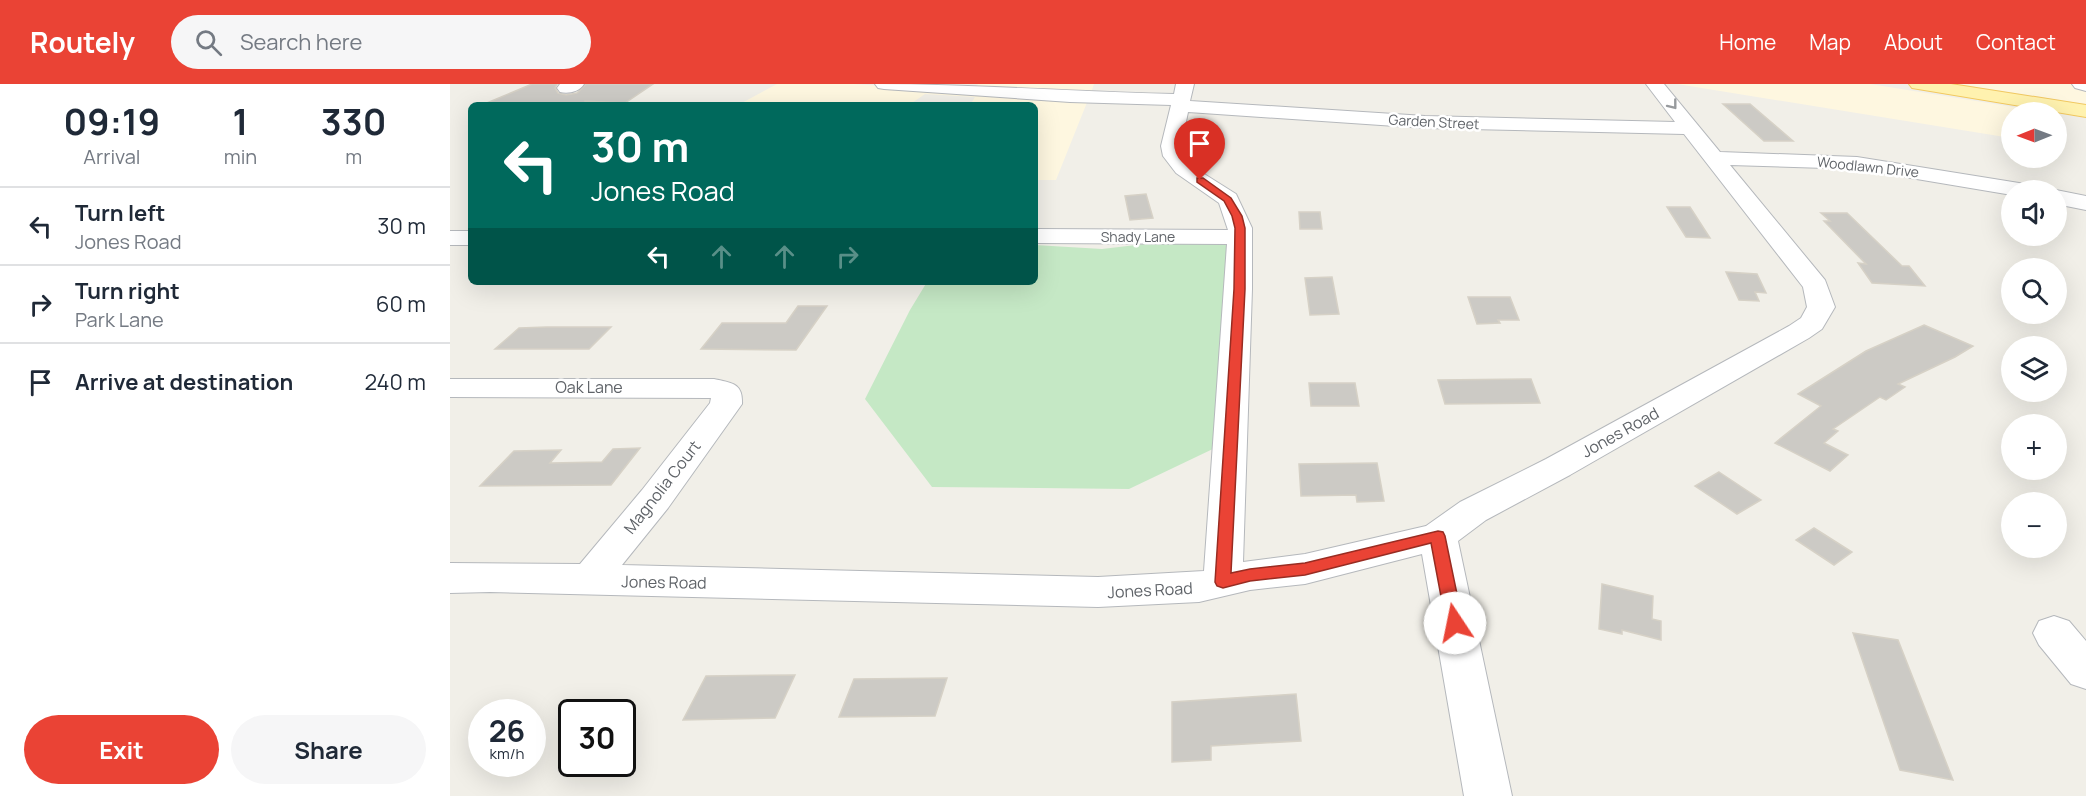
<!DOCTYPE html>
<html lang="en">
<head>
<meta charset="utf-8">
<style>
  body { margin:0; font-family:Manrope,sans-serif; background:#f6f6f7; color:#1f2937; height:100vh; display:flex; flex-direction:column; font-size:22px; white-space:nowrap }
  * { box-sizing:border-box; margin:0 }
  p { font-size:20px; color:#747a83 }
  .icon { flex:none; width:33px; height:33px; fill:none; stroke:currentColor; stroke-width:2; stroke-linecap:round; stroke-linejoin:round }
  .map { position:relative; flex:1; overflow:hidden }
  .panel { display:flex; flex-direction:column; background:#fff; width:450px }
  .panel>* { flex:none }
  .guide { position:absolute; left:18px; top:18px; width:570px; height:183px; border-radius:9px; box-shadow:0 6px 24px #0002; background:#00695c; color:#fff; overflow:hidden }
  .needle { width:39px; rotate:269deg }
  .buttons { position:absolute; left:1551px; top:18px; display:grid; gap:12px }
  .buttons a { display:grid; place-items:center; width:66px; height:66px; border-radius:50%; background:#fff; box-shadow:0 6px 24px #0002; font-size:30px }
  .speed { position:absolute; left:18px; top:615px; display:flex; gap:12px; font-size:30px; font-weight:700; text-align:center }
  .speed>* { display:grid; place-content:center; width:78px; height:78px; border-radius:50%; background:#fff; box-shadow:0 6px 24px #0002; line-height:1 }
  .speed small { font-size:15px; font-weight:400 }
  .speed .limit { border:3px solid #111; border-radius:9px; background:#fff; color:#111 }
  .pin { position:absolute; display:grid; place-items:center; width:51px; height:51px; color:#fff; margin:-62px -26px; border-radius:50% 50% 50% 0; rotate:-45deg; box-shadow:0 0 6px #0007 }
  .pin .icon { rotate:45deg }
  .me { position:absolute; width:66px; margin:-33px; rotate:349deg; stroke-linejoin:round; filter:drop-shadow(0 0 4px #0008) }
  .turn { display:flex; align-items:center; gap:21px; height:126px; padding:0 24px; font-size:27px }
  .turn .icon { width:78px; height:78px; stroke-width:2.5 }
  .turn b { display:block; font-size:42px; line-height:51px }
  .lanes { display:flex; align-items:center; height:57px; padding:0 24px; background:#0003; justify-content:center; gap:30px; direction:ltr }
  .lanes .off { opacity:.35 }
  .eta { display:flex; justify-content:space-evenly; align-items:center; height:102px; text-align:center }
  .eta b { font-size:36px; font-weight:700; line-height:42px }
  .cta { display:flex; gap:12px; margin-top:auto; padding:12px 24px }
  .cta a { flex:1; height:69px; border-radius:36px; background:#ea4335; color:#fff; font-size:24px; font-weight:700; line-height:69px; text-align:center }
  .cta a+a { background:#f6f6f7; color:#1f2937 }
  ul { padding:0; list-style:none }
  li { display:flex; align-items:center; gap:18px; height:78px; padding:0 24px; border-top:2px solid #e0e1e3 }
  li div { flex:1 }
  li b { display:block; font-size:22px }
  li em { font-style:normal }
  header { display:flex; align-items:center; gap:36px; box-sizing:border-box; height:84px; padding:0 30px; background:#ea4335; color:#fff }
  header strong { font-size:28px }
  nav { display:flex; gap:33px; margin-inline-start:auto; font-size:21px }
  .search { width:420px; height:54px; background:#f6f6f7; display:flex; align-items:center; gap:15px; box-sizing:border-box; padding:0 21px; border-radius:33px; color:#747a83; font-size:22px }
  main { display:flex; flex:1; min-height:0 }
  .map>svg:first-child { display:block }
  .commercial { fill:#fef7e0 }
  .green { fill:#c5e8c5 }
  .building { fill:#cccac5; stroke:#d6d1c6; stroke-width:1.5 }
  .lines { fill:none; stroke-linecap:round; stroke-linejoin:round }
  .minor-casing { stroke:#b5b8bc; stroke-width:2 }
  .major-casing { stroke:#f2c960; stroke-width:2 }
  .minor { fill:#fff; fill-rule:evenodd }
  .major { fill:#fff2af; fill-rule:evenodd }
  .oneway { stroke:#979a9d }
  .route { fill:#ea4335; stroke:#982c22; stroke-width:1.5 }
  .labels { text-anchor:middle; stroke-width:5; stroke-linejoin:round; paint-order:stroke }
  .far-street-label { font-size:14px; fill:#5f6368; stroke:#fff }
  .street-label { font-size:16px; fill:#5f6368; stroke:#fff }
</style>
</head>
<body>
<header>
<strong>Routely</strong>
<div class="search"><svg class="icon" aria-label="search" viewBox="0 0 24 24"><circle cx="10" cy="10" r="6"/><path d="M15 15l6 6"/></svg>Search here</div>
<nav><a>Home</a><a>Map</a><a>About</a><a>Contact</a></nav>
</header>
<main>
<section class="panel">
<div class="eta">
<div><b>09:19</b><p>Arrival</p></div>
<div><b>1</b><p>min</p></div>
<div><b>330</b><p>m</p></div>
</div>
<ul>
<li><svg class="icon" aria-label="left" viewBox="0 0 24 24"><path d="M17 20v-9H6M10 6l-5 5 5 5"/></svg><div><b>Turn left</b><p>Jones Road</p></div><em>30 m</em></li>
<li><svg class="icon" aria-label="right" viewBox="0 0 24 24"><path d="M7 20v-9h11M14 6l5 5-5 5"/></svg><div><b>Turn right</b><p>Park Lane</p></div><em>60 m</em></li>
<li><svg class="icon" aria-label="arrive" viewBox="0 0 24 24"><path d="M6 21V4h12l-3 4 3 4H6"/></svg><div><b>Arrive at destination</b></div><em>240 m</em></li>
</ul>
<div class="cta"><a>Exit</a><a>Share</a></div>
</section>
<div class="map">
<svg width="1636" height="712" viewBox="0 0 1636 712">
  <rect width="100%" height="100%" fill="#f1efe8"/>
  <path class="commercial" d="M327,0H403L638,16L606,96H585V21H520L525,13L475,10L459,21H288Z
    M528,0H644L640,12L525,4Z
    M1227,0H1420L1582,26L1583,28H1562L1561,54Z
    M1507,0H1624L1636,6V20Z"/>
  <path class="green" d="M720,157H778L767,363L679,405L482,403L415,315L460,226L477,198H585V161L652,165Z"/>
  <path class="building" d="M82,0H107L105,4L108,9L116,11L127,9L136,0H203L175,19L135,17V21H32Z
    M1273,20H1300L1343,57H1314Z
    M696,110L703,134L680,136L675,112Z
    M1217,123H1240L1260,154L1236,153Z
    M849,128H870L872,145H850Z
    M1371,129H1397L1452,182H1459L1475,202L1422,199L1408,179L1416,180L1374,137H1380Z
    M1276,188L1307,190L1316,209L1305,208L1309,217L1289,216Z
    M882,193L889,230L860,231L855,194Z
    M1018,213H1060L1069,236H1048L1050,239L1027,240Z
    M348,222H377L346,266L251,265L272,239H336Z
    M1474,241L1523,262L1505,273L1448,300L1455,303L1436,316L1430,313L1383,345L1388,347L1374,359L1398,371L1380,387L1325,359L1371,322L1348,310L1416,267Z
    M97,243H161L139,265H45L69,244Z
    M1081,295L1090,319L995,320L988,296Z
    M859,299H905L909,322H861Z
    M190,364L161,401L30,402L64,367L111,366L100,379L152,378L163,365Z
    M927,379L934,417L907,418L906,411L851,412L849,380Z
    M1269,388L1311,416L1287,430L1245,402Z
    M1364,444L1402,468L1384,481L1346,456Z
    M1152,500L1203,512L1202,535L1211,537V556L1172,546V550L1149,545Z
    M1403,549L1448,556L1503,696L1450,686Z
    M345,591L325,634L233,636L256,592Z
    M497,594L485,632L389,633L404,595Z
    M846,610L851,657L761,662V676L722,678V618Z"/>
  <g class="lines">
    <g class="minor-casing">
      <path id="minor" d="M110,0H134C129,8 118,10 110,8L107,4Z
        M425,0C525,0 624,8 724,10L726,0H744L740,17L975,32L1225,38L1196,0H1214L1270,68L1407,73L1569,99L1577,101L1580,106H1562V111L1407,85L1280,81L1375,196L1385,223L1372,245L1359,254L1120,391L1036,436L1008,457L1062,712H1014L972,470L855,500L800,506L749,518L648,523L40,508L0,509V479L130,480L192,406L260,319L261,314L0,313V295H264C282,299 293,299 292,320L218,424L172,481L648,493L754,487L777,160L585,159V145L778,146L769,119L726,89L713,72L711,62L721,21L620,18L434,5L428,4ZM738,28L975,44L1234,50L1353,203L1357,223L1351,234L1339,242L1096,375L1010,418L976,442L855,470L793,478L802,205V144L786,110L740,81L733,71L731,62Z
        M1622,0H1636V7L1625,4Z
        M1605,106H1606L1636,112V126L1606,120Z
        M0,147H21V161H0Z
        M1604,532L1619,537L1636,557V605L1621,600L1589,561L1583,549L1589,537Z"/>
    </g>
    <g class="major-casing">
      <path id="major" d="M1459,0H1501L1636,21V33L1462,4Z"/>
    </g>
    <use href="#minor" class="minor"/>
    <use href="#major" class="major"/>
  </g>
  <defs><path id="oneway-chevron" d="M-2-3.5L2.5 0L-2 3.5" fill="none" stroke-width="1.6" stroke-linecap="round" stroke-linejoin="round" transform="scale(1.5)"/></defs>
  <use class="oneway" href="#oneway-chevron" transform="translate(1223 21) rotate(52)"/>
  <path class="route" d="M747,94H753L781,114L792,132L795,144V205L781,489L800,485L855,479L988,447L993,448L995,452L1013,539L1011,544L1005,546L999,544L996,539L981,459L855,491L800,497L773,504L767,502L765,498L784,205L785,144L782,132L774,117L747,98Z"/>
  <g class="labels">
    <g class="far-street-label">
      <text transform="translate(984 38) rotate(3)" y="5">Garden Street</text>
      <text transform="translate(1418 83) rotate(6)" y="5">Woodlawn Drive</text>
      <text x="688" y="158">Shady Lane</text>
    </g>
    <g class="street-label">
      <text x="139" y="309">Oak Lane</text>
      <text transform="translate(1170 348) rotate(-29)" y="6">Jones Road</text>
      <text transform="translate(212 403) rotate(-52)" y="6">Magnolia Court</text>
      <text transform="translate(214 498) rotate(1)" y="6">Jones Road</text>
      <text transform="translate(700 506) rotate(-3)" y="6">Jones Road</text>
    </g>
  </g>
</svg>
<div class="buttons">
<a><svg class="needle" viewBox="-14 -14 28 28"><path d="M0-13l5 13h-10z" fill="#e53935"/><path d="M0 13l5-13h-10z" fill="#747a83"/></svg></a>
<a><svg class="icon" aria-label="sound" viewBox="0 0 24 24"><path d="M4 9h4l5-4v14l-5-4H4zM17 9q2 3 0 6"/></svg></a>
<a><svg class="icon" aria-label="search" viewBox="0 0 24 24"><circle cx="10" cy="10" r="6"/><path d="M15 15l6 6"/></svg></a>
<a><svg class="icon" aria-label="layers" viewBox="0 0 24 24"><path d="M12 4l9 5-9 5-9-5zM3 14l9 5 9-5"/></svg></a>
<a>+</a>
<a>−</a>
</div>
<div class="speed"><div>26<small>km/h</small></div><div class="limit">30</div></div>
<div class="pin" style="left:750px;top:96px;background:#d93025"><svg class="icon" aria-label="arrive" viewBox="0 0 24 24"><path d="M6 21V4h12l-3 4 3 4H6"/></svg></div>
<svg class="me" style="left:1005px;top:539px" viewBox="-20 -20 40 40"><circle r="19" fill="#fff"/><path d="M0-13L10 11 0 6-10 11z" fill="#ea4335"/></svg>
<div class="guide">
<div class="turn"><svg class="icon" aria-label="left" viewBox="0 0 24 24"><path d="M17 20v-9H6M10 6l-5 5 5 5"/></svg><div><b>30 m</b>Jones Road</div></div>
<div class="lanes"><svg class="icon" aria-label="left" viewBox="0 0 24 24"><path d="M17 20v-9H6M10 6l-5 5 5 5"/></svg><svg class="icon off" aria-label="ahead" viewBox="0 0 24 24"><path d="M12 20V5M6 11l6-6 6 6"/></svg><svg class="icon off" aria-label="ahead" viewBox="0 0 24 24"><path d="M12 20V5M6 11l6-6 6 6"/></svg><svg class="icon off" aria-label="right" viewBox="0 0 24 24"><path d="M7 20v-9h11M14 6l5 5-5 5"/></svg></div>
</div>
</div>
</main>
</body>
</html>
